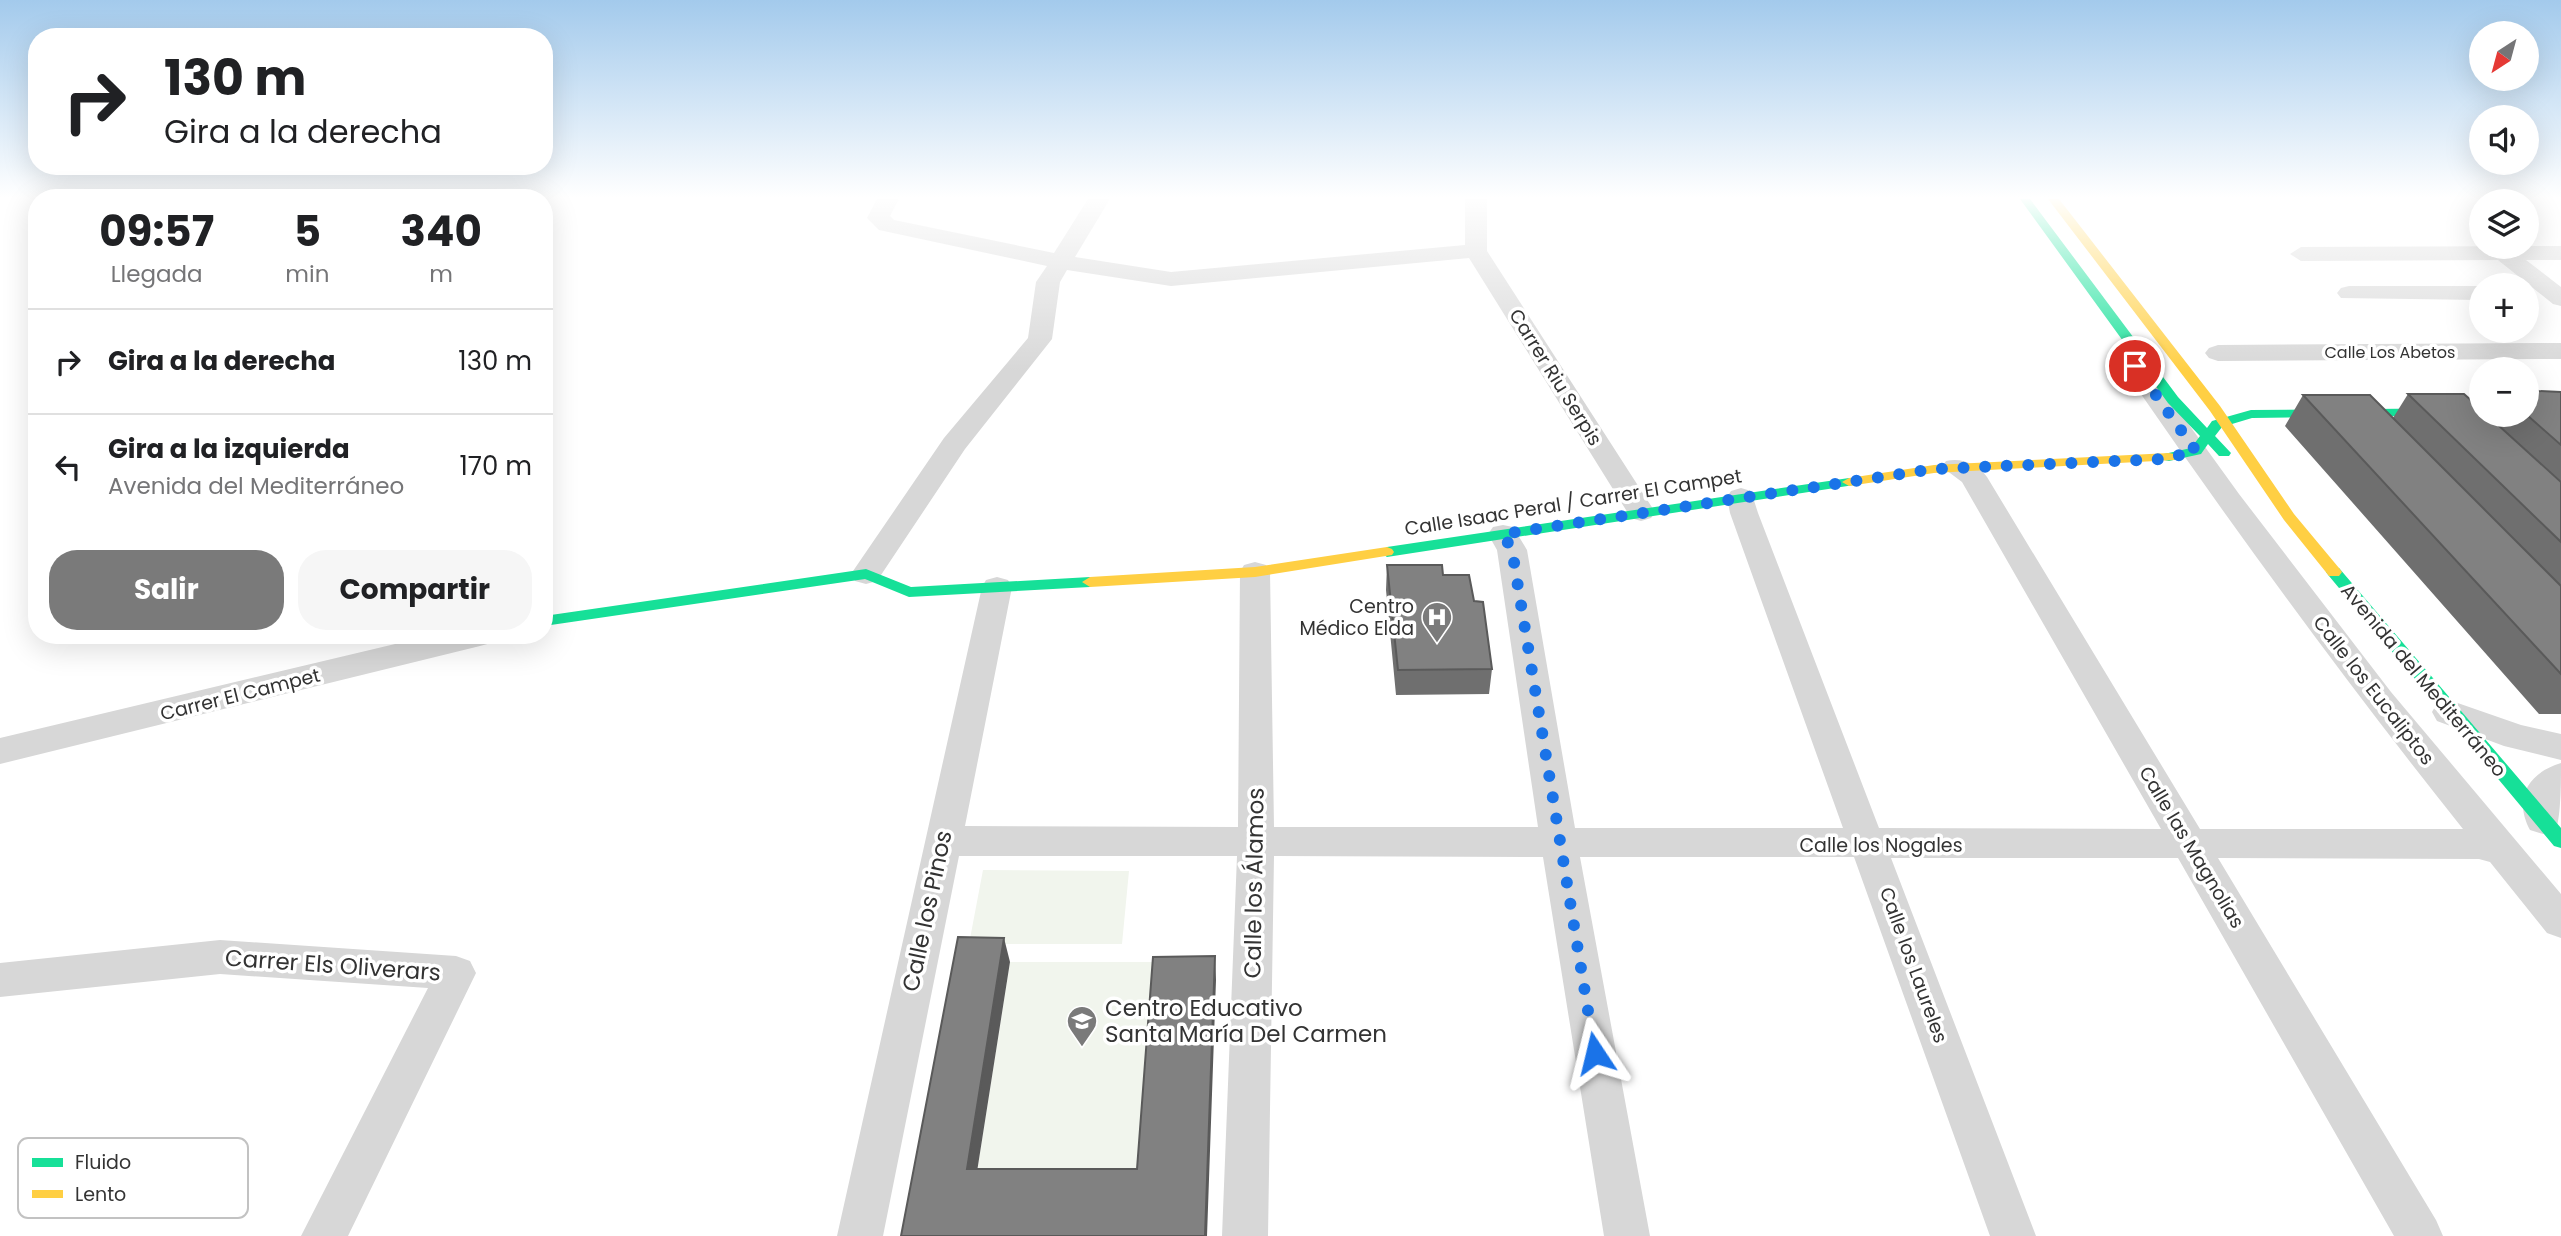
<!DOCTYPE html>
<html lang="es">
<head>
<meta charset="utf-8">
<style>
  body { margin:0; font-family:Poppins,sans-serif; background:#f6f6f6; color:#202124; height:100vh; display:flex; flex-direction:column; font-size:26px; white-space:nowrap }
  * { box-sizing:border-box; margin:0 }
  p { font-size:23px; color:#757577 }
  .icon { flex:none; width:38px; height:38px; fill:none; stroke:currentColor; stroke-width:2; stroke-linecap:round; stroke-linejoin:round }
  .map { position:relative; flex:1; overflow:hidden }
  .details { position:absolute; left:28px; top:189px; width:525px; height:455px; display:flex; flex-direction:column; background:#fff; border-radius:28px; box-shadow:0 7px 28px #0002 }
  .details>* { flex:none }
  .banner { position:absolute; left:28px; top:28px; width:525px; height:147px; border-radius:28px; box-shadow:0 7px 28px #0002; background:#fff; color:#202124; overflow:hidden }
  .needle { width:46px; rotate:216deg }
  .buttons { position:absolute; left:2469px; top:21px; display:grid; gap:14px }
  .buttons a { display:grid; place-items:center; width:70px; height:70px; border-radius:50%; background:#fff; box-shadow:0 7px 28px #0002; font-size:35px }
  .pin { position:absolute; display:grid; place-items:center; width:60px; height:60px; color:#fff; margin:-30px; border:4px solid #fff; border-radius:50%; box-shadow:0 2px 7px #0007 }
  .me { position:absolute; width:77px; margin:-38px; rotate:350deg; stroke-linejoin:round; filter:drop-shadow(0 0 5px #0008) }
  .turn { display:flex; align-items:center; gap:24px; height:147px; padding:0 21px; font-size:32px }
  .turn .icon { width:91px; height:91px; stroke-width:2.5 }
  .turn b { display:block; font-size:49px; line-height:60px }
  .eta { display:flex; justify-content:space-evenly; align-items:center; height:119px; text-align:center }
  .eta b { font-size:42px; font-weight:700; line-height:49px }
  .button { display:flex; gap:14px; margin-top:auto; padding:14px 21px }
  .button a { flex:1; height:80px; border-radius:28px; background:#7a7a7a; color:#fff; font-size:28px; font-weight:700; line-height:80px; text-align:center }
  .button a+a { background:#f6f6f6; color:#202124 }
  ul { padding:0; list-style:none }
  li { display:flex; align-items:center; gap:21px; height:105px; padding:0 21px; border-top:2px solid #e0e0e0 }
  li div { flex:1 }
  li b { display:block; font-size:26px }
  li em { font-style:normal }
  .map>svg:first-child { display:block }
  .green { fill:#f1f5ed }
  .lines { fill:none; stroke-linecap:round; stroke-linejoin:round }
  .street { fill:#d7d7d7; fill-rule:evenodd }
  .fast { fill:#16e098; fill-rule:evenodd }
  .slow { fill:#ffcf43; fill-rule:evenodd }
  .wall { fill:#6f6f6f }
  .shaded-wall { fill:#5a5a5a }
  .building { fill:#818181; stroke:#5a5a5a; stroke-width:2 }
  .route { stroke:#1a73e8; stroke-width:12; stroke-dasharray:0 21.6 }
  .labels { text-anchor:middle; stroke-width:7; stroke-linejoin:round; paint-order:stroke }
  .far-street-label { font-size:16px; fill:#333; stroke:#fff }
  .street-label { font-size:19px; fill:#333; stroke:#fff }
  .poi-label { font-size:19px; fill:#333; stroke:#fff; text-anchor:end }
  .near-street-label { font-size:23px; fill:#333; stroke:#fff }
  .near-poi-label { font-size:23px; fill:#333; stroke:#fff; text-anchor:start }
  .key { fill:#fff; stroke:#c2c2c2; stroke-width:2 }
  .key-label { font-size:19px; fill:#333 }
</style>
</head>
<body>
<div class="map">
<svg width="2561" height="1236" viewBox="0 0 2561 1236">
  <rect width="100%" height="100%" fill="#fff"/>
  <path class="green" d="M983,870L1129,871L1122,944H969Z
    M1010,962H1156L1140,1191H974Z"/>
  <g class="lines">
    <path class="street" d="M877,199H899L890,216L894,220L1054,253L1088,199H1110L1075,257L1171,272L1465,245V199H1487V251L1655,512L1651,518L1641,521L1631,518L1469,258L1171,286L1067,270L1060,282L1052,339L965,449L877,581L866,584L855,581L851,574L944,438L1028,338L1036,282L1047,266L879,230L867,218Z
      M2561,246V260H2526L2561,287V306L2553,304L2498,260L2301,261L2290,254L2301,247Z
      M2349,286H2482V300L2341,298L2337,293L2341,288Z
      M2561,343V359L2218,361L2209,358L2205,353L2209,348L2218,345Z
      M2147,376L2156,379L2239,494L2391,692L2561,894V938L2547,933L2490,862L2479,859L2218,858L2436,1220L2443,1236H2394L2178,858H1891L2036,1236H1990L1854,857H1580L1650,1236H1604L1543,857L1274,856L1268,1236H1222L1237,856H959L883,1236H837L982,587L986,580L997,577L1008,580L1012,587L965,826L1238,827L1240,572L1244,565L1255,562L1266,565L1270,572L1274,827H1538L1497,550L1488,534L1493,527L1503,525L1513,527L1527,550L1575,828H1843L1730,513L1727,497L1731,491L1741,488L1751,491L1758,513L1879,828L2161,829L1962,482L1942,467L1946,461C1961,457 1978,464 1987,477L2200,829H2463C2348,685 2239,536 2134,384L2138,379Z
      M433,635H496L491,643L480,646L0,764V738Z
      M2449,700L2521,725L2561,734V760L2504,746L2437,721L2432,712L2437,703Z
      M2561,763C2561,781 2561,815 2556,830L2543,834L2530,830C2513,798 2528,773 2561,763Z
      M220,940L456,956L470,961L476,973L348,1236H301L428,988L220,974L0,997V963Z"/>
    <path class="fast" d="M2020,199H2030L2178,397L2207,428L2212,421L2251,410L2482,408V415H2487L2252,418L2222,427L2215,436L2231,453L2229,456H2219L2208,444L2201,454L2169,461L2164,460L2162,457L2164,454L2191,448L2200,436L2168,403Z
      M1849,478L1854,479L1856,482L1854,485L1387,557L1380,552L1387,547Z
      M2334,567L2339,568L2561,828V848L2554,846L2329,576L2326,572L2329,568Z
      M866,569L911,587L1090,577L1098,582L1090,587L909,597L865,579L544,626V616Z"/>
    <path class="slow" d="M2048,199H2059L2220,406L2294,514L2339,568L2342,572L2339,576H2329L2284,520L2210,411Z
      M2169,453L2174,454L2176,457L2174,460L1934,473L1849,486L1842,482L1849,478L1934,465Z
      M1387,547L1392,549L1394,552L1392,555L1255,577L1090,587L1082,582L1090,577L1255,567Z"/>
  </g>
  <path class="wall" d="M2538,391L2561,392V714H2539L2285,426L2303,395L2393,418L2408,394L2488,416L2527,415Z
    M1387,565L1474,601L1492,669L1489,694L1396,695L1386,590Z"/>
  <path class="shaded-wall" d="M1004,938L1010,962L974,1191L967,1169Z
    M1215,956L1216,980L1207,1236H1205Z"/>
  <path class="building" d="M2527,385H2533L2538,391L2561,392V445L2527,415Z
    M2408,394H2464L2482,410V415H2487L2561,482V542Z
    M2303,395H2370L2561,586V674Z
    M1387,565H1442L1443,575H1469L1474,601L1483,602L1492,669L1398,670Z
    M958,937L1004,938L967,1169H1137L1153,957L1215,956L1205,1236H901Z"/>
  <linearGradient id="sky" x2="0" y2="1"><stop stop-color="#a3caec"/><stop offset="0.53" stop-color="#fff"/><stop offset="1" stop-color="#fff" stop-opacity="0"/></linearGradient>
  <rect width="2561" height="372" fill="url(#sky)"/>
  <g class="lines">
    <path class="route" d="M1595,1053L1512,550L1503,534L1934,469L2163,459L2196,451L2135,366"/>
  </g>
  <defs>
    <g id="hospital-pin" transform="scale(1.575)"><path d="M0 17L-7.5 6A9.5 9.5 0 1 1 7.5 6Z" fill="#7a7a7a" stroke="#fff"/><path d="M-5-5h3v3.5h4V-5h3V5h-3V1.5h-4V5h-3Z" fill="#fff"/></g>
    <g id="school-pin" transform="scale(1.575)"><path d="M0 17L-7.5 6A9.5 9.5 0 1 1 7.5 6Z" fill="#7a7a7a" stroke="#fff"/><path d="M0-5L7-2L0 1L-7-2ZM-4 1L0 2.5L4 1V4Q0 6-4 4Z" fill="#fff"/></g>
  </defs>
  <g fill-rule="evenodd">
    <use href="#hospital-pin" x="1437" y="617"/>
    <use href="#school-pin" x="1082" y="1021"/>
  </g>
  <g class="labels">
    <g class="far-street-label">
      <text x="2390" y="358">Calle Los Abetos</text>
    </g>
    <g class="street-label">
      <text transform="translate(1556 377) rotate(58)" y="7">Carrer Riu Serpis</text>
      <text transform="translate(1573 502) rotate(-9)" y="7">Calle Isaac Peral / Carrer El Campet</text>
      <text transform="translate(2424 680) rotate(50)" y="7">Avenida del Mediterráneo</text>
      <text transform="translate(2374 690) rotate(52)" y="7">Calle los Eucaliptos</text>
      <text transform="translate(240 694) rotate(-14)" y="7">Carrer El Campet</text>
      <text x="1881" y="852">Calle los Nogales</text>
      <text transform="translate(2192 847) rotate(59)" y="7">Calle las Magnolias</text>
      <text transform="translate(1914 965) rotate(70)" y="7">Calle los Laureles</text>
    </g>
    <g class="poi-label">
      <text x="1414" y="613">Centro<tspan x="1414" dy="22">Médico Elda</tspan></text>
    </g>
    <g class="near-street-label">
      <text transform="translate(1254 883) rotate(-89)" y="8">Calle los Álamos</text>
      <text transform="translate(927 911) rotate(-78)" y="8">Calle los Pinos</text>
      <text transform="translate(333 965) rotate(4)" y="8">Carrer Els Oliverars</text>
    </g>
    <g class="near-poi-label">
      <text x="1105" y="1016">Centro Educativo<tspan x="1105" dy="26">Santa María Del Carmen</tspan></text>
    </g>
  </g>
  <rect x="18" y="1138" width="230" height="80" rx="10" class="key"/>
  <rect x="32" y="1158" width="31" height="9" fill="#16e098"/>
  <rect x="32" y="1190" width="31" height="8" fill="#ffcf43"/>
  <g class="key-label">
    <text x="75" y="1169">Fluido</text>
    <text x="75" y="1201">Lento</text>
  </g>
</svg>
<div class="buttons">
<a><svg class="needle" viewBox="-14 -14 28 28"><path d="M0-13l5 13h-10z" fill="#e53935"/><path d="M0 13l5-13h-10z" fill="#757577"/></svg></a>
<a><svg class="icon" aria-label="sound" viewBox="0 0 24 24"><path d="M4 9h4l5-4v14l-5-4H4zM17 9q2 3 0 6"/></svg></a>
<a><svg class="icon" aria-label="layers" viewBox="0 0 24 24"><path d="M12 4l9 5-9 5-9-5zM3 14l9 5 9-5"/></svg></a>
<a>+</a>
<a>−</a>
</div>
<div class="pin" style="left:2135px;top:366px;background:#d93025"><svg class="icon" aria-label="arrive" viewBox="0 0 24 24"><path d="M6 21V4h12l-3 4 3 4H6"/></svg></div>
<svg class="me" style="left:1595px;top:1053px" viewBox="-20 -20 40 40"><path d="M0-17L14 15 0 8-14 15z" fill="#1a73e8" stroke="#fff" stroke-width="4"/></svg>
<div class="banner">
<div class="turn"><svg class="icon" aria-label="right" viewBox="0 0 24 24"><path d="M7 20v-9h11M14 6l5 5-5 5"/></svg><div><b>130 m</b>Gira a la derecha</div></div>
</div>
<section class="details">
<div class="eta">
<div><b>09:57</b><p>Llegada</p></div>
<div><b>5</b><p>min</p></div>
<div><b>340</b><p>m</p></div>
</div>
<ul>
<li><svg class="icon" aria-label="right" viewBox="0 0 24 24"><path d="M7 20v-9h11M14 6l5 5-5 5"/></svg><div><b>Gira a la derecha</b></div><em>130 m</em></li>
<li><svg class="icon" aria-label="left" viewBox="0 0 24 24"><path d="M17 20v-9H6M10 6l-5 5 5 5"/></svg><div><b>Gira a la izquierda</b><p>Avenida del Mediterráneo</p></div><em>170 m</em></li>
</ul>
<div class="button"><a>Salir</a><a>Compartir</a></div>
</section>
</div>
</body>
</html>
